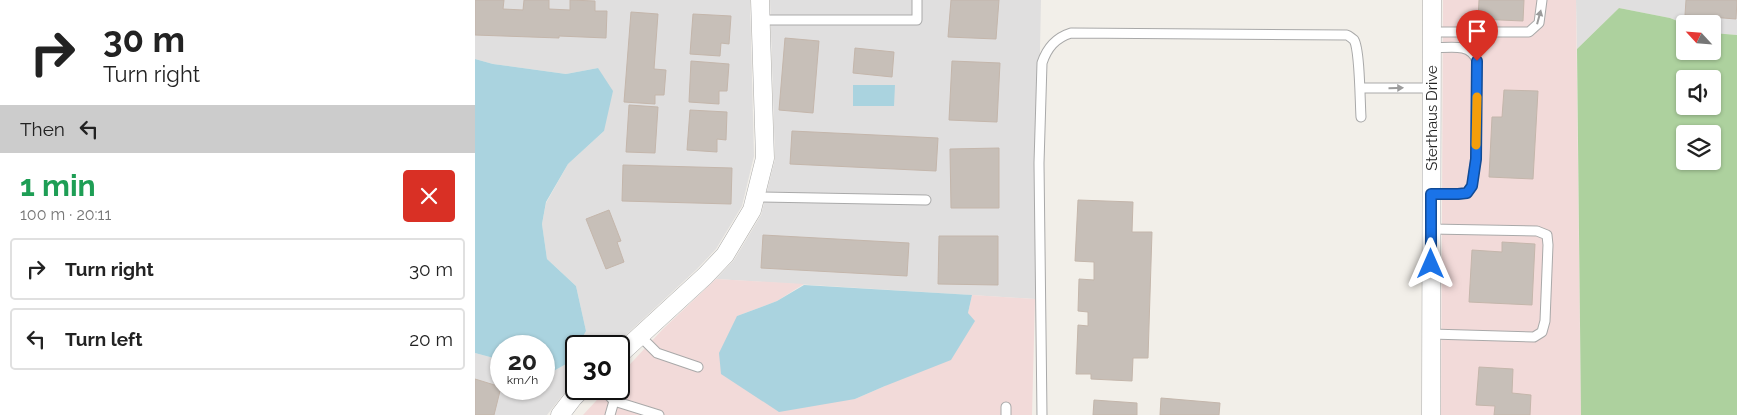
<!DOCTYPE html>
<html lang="en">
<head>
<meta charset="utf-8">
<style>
  body { margin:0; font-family:Raleway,sans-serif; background:#f6f6f6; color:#222; height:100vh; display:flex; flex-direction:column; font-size:19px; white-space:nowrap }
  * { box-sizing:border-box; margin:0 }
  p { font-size:16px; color:#767676 }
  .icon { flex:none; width:28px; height:28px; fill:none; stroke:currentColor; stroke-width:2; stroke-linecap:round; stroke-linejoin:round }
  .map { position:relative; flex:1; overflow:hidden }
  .panel { display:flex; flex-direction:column; background:#fff; width:475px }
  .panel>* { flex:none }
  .banner { background:#fff; color:#222; overflow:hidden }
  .needle { width:32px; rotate:296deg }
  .buttons { position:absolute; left:1201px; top:15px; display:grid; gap:10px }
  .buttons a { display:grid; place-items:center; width:45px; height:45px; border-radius:5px; background:#fff; box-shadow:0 1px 4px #0004; font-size:25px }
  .speed { position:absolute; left:15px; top:335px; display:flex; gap:10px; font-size:25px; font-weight:700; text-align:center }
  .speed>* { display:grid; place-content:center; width:65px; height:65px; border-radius:50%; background:#fff; box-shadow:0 1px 4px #0004; line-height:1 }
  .speed small { font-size:12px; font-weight:400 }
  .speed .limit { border:2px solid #111; border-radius:8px; background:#fff; color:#111 }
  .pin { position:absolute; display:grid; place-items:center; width:42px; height:42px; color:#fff; margin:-51px -21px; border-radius:50% 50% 50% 0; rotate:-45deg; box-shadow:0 0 5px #0007 }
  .pin .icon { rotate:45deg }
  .me { position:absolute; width:55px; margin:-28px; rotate:0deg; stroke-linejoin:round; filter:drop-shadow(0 0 4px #0008) }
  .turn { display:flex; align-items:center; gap:18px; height:105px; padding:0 20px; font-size:22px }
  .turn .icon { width:65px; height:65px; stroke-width:2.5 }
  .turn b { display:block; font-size:35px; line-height:42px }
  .then { display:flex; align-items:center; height:48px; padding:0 20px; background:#0003; gap:10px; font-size:19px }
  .round { display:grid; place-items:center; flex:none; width:52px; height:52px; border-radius:5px; background:#f6f6f6 }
  .overview { display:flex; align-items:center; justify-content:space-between; height:85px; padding:0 20px }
  h1 { font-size:30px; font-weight:700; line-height:38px; color:#1e9e55 }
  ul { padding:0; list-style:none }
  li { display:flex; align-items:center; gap:15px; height:62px; margin:0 10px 8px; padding:0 10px; border:2px solid #e0e0e0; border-radius:5px }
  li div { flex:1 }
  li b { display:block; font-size:19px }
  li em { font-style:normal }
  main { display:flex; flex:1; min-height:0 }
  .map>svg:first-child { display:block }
  .residential { fill:#e0dfdf }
  .commercial { fill:#f2dad9 }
  .forest { fill:#add19e; fill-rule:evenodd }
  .water { fill:#aad3df }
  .building { fill:#c7bfb8; stroke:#c4b6ab }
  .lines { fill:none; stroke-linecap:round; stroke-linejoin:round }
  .lane-casing { stroke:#a9a9a9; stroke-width:11 }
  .street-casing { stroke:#a9a9a9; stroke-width:19 }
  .lane { stroke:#fff; stroke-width:9 }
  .street { stroke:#fff; stroke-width:18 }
  .oneway { fill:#9c9c9c }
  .route-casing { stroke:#114b97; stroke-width:12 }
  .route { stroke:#1a73e8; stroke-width:9 }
  .slow { stroke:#f59e0b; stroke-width:9 }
  .labels { text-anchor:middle; stroke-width:4; stroke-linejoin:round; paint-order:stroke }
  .street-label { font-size:15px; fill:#222; stroke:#fff }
</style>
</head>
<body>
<main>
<section class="panel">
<div class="banner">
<div class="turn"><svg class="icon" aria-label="right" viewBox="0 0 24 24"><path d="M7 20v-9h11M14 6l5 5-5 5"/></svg><div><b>30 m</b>Turn right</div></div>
<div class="then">Then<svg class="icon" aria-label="left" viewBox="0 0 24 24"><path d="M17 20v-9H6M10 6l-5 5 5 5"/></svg></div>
</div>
<div class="overview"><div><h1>1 min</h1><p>100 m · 20:11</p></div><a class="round" style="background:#d93025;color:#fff"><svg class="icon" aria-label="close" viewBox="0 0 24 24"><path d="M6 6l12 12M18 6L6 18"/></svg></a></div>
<ul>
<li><svg class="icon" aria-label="right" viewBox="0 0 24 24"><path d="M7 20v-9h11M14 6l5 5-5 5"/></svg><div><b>Turn right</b></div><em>30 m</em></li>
<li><svg class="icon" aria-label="left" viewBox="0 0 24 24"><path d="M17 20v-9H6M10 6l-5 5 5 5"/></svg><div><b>Turn left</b></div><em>20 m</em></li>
</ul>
</section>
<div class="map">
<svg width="1262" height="415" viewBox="0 0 1262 415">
  <rect width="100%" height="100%" fill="#f2efe9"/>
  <path class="residential" d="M0,0H275L279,156L267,206L241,249L222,269L139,346H103L111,331L101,286L72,259L67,224L71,203L93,164L129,131L123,68L91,74L18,64L0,59Z
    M295,0H566L560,299L241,279L259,260L286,215L300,159Z
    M1101,0H1262V35L1238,33V24H1210L1195,18L1144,8L1102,49Z
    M101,349V381L90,392L72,415H0V353L26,360V389H69V371L75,373L93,363Z"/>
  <path class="commercial" d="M968,0H1101L1106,415H966Z
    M241,279L329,284L302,301L262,316L380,399L410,386L493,313L497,295L560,299L557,415H108L132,389H144V376L188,329Z"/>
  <path class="forest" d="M1144,8L1195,18L1210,24V51H1238V33L1262,35V415H1106L1102,49ZM1210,79H1238V106H1210ZM1210,134H1238V161H1210Z"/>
  <path class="water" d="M0,59L18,64L91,74L123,68L138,91L129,131L93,164L71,202L67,224L72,259L101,286L111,331L103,346H101L93,363L75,373L69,371V346H26V360L0,353Z
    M378,85H420L419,106H378Z
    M329,285L497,295L493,313L500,321L476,360L410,386L380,399L304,412L246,374L244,353L262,316L302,301Z"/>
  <path class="building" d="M0,0H29L28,9L48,10L49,0H74V9L95,10V0L120,1V11H132L131,38L84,36V38L0,35Z
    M476,0H524L521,39L473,37Z
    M1004,0H1049L1048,21L1003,19Z
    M1211,0H1262L1261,19L1210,15Z
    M156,12L183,14L179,69L191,70L189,95H180V104L149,102Z
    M218,14L256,16L254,44L246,43L245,56L215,54Z
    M310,38L344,41L338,113L304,110Z
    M380,48L419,52L417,77L378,73Z
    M216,61L254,64L252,91H244V104L214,102Z
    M477,61L525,63L522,122L474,120Z
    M1029,90L1063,91L1058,179L1014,177L1017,117H1027Z
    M154,105L183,107L180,153L151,152Z
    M215,110L252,112L251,140L242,139V152L212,150Z
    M317,131L463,138L461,171L315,164Z
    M524,148V208H476L475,149Z
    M148,165L257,168L256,204L147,201Z
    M603,200L658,202L657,232H677L673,358H658L657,381L616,379V374H601L603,325L613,326V312L603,311L604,279L619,280V262L600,261Z
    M134,210L146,241L142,242L149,262L131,269L111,219Z
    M288,235L434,243L432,276L286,268Z
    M464,236H523V285L463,284Z
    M1027,242L1060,244L1057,305L994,302L997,250L1027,252Z
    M1004,367L1038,369L1037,393L1056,395L1055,415H1019L1020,406L1001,405Z
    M0,379L26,387L19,415H0Z
    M686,398L745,403L744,415H685Z
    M619,400L662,403V415H618Z"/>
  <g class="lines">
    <g class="lane-casing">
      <path id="lane" d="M285,20H442V0
        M957,32H1054L1064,23L1067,0
        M885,88H956
        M956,194H983L992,193L997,185L1001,159L1002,61C996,42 973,48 957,48
        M280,197L451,200
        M956,334L1059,337L1067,332L1070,321L1073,245L1072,235L1062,231L956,229
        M165,336L182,353L223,367
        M128,389L139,401L184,415
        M531,407V415
        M135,415L139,401
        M567,415L564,163L567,63C572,48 580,38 596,33L872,35C873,35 879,40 879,40C885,50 885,104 886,117"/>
    </g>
    <g class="street-casing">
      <path id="street" d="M144,355L230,276L250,255L277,210L290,158L285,0
        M85,415L98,398L107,389
        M956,415L957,0"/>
    </g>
    <use href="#lane" class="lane"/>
    <use href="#street" class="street"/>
  </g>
  <defs><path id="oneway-solid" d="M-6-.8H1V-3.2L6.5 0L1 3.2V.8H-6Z" transform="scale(1.25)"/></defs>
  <g class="oneway">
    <use href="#oneway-solid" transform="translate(1064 17) rotate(-75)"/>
    <use href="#oneway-solid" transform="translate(921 88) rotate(-1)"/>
  </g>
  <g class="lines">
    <g class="route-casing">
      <path id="route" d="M956,264V194H983L992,193L997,186L1001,159L1002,61"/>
    </g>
    <use href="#route" class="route"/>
    <path class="slow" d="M1001,145L1002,97"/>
  </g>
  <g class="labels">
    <g class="street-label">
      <text transform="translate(957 118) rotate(-90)" y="5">Sterthaus Drive</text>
    </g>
  </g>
</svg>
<div class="buttons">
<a><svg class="needle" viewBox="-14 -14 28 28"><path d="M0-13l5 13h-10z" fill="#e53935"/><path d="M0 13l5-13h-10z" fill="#767676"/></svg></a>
<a><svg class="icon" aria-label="sound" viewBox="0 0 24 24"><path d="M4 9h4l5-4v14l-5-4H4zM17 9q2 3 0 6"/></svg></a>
<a><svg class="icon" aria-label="layers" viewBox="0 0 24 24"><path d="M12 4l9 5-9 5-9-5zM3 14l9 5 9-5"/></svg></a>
</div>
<div class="speed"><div>20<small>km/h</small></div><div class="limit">30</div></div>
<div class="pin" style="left:1002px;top:61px;background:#d93025"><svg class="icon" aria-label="arrive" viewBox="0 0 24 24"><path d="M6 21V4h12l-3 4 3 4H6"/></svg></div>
<svg class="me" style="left:956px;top:264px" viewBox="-20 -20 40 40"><path d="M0-17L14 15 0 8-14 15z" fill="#1a73e8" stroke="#fff" stroke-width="4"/></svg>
</div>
</main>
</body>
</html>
